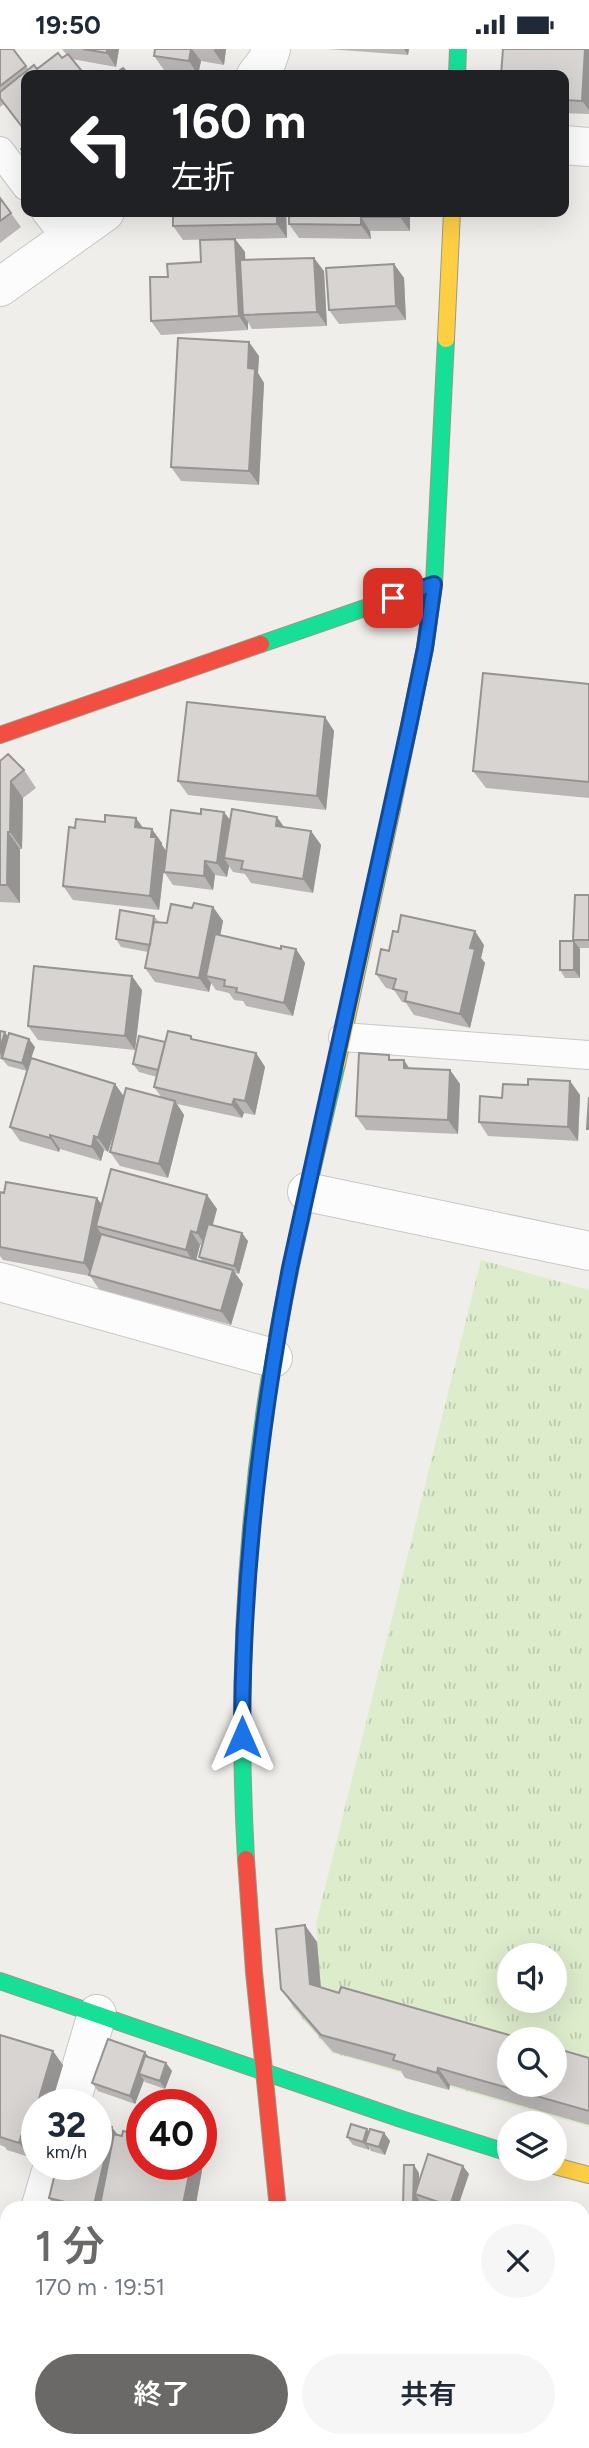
<!DOCTYPE html>
<html lang="ja">
<head>
<meta charset="utf-8">
<style>
  body { margin:0; font-family:Figtree,"Noto Sans JP",sans-serif; background:#f6f6f7; color:#1f2937; height:100vh; display:flex; flex-direction:column; font-size:26px; white-space:nowrap }
  * { box-sizing:border-box; margin:0 }
  p { font-size:23px; color:#747a83 }
  .icon { flex:none; width:38px; height:38px; fill:none; stroke:currentColor; stroke-width:2; stroke-linecap:round; stroke-linejoin:round }
  .map { position:relative; flex:1; overflow:hidden }
  .details { position:absolute; left:0px; top:2152px; width:590px; height:247px; display:flex; flex-direction:column; background:#fff; border-radius:21px 21px 0 0; box-shadow:0 7px 28px #0002 }
  .details>* { flex:none }
  .hud { position:absolute; left:21px; top:21px; width:548px; height:147px; border-radius:14px; box-shadow:0 7px 28px #0002; background:#202124; color:#fff; overflow:hidden }
  .tools { position:absolute; left:497px; top:1894px; display:grid; gap:14px }
  .tools a { display:grid; place-items:center; width:70px; height:70px; border-radius:50%; background:#fff; box-shadow:0 7px 28px #0002; font-size:35px }
  .speed { position:absolute; left:21px; top:2040px; display:flex; gap:14px; font-size:35px; font-weight:700; text-align:center }
  .speed>* { display:grid; place-content:center; width:91px; height:91px; border-radius:50%; background:#fff; box-shadow:0 7px 28px #0002; line-height:1 }
  .speed small { font-size:18px; font-weight:400 }
  .speed .limit { border:10px solid #d22; background:#fff; color:#111 }
  .pin { position:absolute; display:grid; place-items:center; width:60px; height:60px; color:#fff; margin:-30px; border-radius:14px; box-shadow:0 4px 10px #0006 }
  .me { position:absolute; width:77px; margin:-38px; rotate:0deg; stroke-linejoin:round; filter:drop-shadow(0 0 5px #0008) }
  .turn { display:flex; align-items:center; gap:24px; height:147px; padding:0 35px; font-size:32px }
  .turn .icon { width:91px; height:91px; stroke-width:2.5 }
  .turn b { display:block; font-size:49px; line-height:60px }
  .round { display:grid; place-items:center; flex:none; width:74px; height:74px; border-radius:37px; background:#f6f6f7 }
  .overview { display:flex; align-items:center; justify-content:space-between; height:119px; padding:0 35px }
  h1 { font-size:42px; font-weight:600; line-height:52px; color:#6a6968 }
  .cta { display:flex; gap:14px; margin-top:auto; padding:14px 35px }
  .cta a { flex:1; height:80px; border-radius:42px; background:#6a6968; color:#fff; font-size:28px; font-weight:600; line-height:80px; text-align:center }
  .cta a+a { background:#f6f6f7; color:#1f2937 }
  .status { display:flex; justify-content:space-between; align-items:center; height:49px; padding:0 35px; background:#fff; direction:ltr }
  .status svg { height:19px; fill:currentColor }
  .map>svg:first-child { display:block }
  .grass { fill:url(#grass-tufts); fill-rule:evenodd }
  .lines { fill:none; stroke-linecap:round; stroke-linejoin:round }
  .lane-casing { stroke:#c9c8c7; stroke-width:30 }
  .street-casing { stroke:#c9c8c7; stroke-width:40 }
  .fast-casing { stroke:#999a82; stroke-width:18 }
  .slow-casing { stroke:#999a82; stroke-width:18 }
  .jam-casing { stroke:#999a82; stroke-width:18 }
  .lane { stroke:#fdfcfc; stroke-width:28 }
  .street { stroke:#fdfcfc; stroke-width:38 }
  .fast { stroke:#16e098; stroke-width:16 }
  .slow { stroke:#ffcf43; stroke-width:16 }
  .jam { stroke:#f24e42; stroke-width:16 }
  .wall { fill:#b9b6b5; fill-rule:evenodd }
  .shaded-wall { fill:#969493 }
  .building { fill:#d7d4d2; stroke:#969493; stroke-width:2 }
  .route-casing { stroke:#114b97; stroke-width:18 }
  .route { stroke:#1a73e8; stroke-width:12 }
</style>
</head>
<body>
<div class="status"><b>19:50</b><svg viewBox="0 0 49 12"><path d="M0 12V9h3v3zM5 12V6h3v6zM10 12V3h3v9zM15 12V0h3v12zM26 1h20v11H26zM47 4h2v5h-2z"/></svg></div>
<div class="map">
<svg width="589" height="2399" viewBox="0 0 589 2399">
  <defs>
    <pattern id="grass-tufts" width="24" height="20" patternUnits="userSpaceOnUse" patternTransform="scale(1.75)"><rect width="24" height="20" fill="#ddeccb"/><path d="M3 7l-1-3M5 7V3M7 7l1-3M15 17l-1-3M17 17v-4M19 17l1-3" fill="none" stroke="#bdcaae"/></pattern>
  </defs>
  <rect width="100%" height="100%" fill="#f0eeeb"/>
  <path class="grass" d="M481,1211L589,1241V2078L332,2004L292,1958L286,1895L317,1891L316,1875ZM509,1906H555V1951H509ZM509,1990H555V2035H509Z"/>
  <g class="lines">
    <g class="lane-casing">
      <path id="lane" d="M0,102L26,137
        M46,163L67,190
        M343,988L589,1006"/>
    </g>
    <g class="street-casing">
      <path id="street" d="M256,26L267,12L271,0
        M564,96L589,98
        M0,238L105,163
        M307,1143L589,1202
        M0,1233L273,1309
        M70,2056L97,1965
        M40,2160L53,2116
        M0,2273L7,2253"/>
    </g>
    <g class="fast-casing">
      <path id="fast" d="M457,26L458,0
        M261,595L434,535
        M392,760L425,599L434,535L446,290
        M246,1810C237,1650 244,1490 269,1333C287,1226 312,1121 337,1015
        M0,1932L401,2070L509,2104"/>
    </g>
    <g class="slow-casing">
      <path id="slow" d="M446,290L452,163
        M337,1015L392,760
        M555,2117L589,2126
        M302,2392L303,2399"/>
    </g>
    <g class="jam-casing">
      <path id="jam" d="M0,686L261,595
        M246,1810L254,1923L278,2160"/>
    </g>
    <use href="#lane" class="lane"/>
    <use href="#street" class="street"/>
    <use href="#fast" class="fast"/>
    <use href="#slow" class="slow"/>
    <use href="#jam" class="jam"/>
  </g>
  <path class="wall" d="M0,0H13L29,21L37,20L62,9L67,6L62,0H119L116,18L72,10L26,26V84L4,55L0,58Z
    M155,0H226L224,16L201,12L198,26L164,21L154,7Z
    M328,0H409L408,6Z
    M503,0H589V65L564,64V26Z
    M0,149L21,178L0,194Z
    M286,163L287,189L235,190L245,203V211L324,222L327,277L252,280L248,273V281L161,286L151,272L168,228L201,213L226,190L183,191L173,177Z
    M410,163V182H370L371,190L299,189L289,175Z
    M394,215L404,229L406,271L339,275L329,261Z
    M259,307L258,324L264,334L259,436L181,432L171,418Z
    M589,635V749L486,739L473,722Z
    M325,668L334,682L326,761L188,746L178,732Z
    M0,712L24,721L36,739L23,749L22,800H20V854L0,853Z
    M136,769L142,779L162,794V796L166,802L159,861L73,851L63,837L75,779L105,773Z
    M230,772L311,782L321,796L313,844L251,834L245,825L233,823L229,817L227,828L215,826L213,841L173,836L164,823Z
    M589,846V899H579L580,900V929H565L560,921L574,892L573,891Z
    M213,858L223,872L220,887L281,900H296L305,914L293,967L246,957L243,952L234,951L229,944L216,941L211,934L209,943L155,933L145,919L148,903L121,898L116,890L154,867L159,873L167,874L192,859Z
    M484,896L481,909L485,914L470,979L414,966L406,954L402,953L394,941L386,939L376,925L389,902Z
    M142,941L135,1001L38,991L28,977Z
    M0,982L8,988L35,998L31,1009L115,1035L124,1048L162,1049L154,1038L157,1028L139,1023L133,1015L165,993L194,990L256,1004L265,1018L255,1066L244,1064L242,1069L177,1055L184,1066L168,1129L120,1117L110,1103L118,1070L108,1103L104,1101L101,1112L60,1100L59,1103L20,1092L10,1078L27,1022L8,1017L3,1011L0,1010Z
    M393,1011L410,1019L450,1021L460,1035L458,1085L366,1081L356,1067Z
    M570,1032L580,1046L578,1092L488,1087L479,1073L502,1049L528,1036Z
    M0,1143L101,1156L207,1146L217,1160L212,1176L248,1192L239,1225L235,1224L243,1235L231,1276L99,1240L90,1227L3,1211L0,1207ZM200,1196H202L199,1208L203,1213L196,1211Z
    M317,1893L321,1939L589,2009V2076L450,2036L449,2041L405,2029L401,2022L333,2003L293,1957L281,1940Z
    M0,1986L63,2016L51,2056H37V2082L29,2108L7,2101L5,2098L0,2096Z
    M149,2008L166,2014L172,2022L165,2040L145,2033L144,2031L135,2055L98,2042L92,2034Z
    M96,2073L98,2075L118,2086L203,2116L195,2160H56L49,2149L96,2116Z
    M369,2083L384,2084L390,2092L385,2106L371,2102L369,2099V2101L353,2096L347,2088Z
    M419,2124V2131L469,2125L457,2160H439L420,2153L419,2151V2160H405L403,2156Z"/>
  <path class="shaded-wall" d="M107,0H119L116,18L107,4Z
    M191,0H192L201,12L198,26L189,12Z
    M214,0H226L224,16L214,2Z
    M404,0H409L408,6Z
    M585,0H589V61L582,52Z
    M277,163H286L287,189L277,175Z
    M400,163H410V182L400,168Z
    M361,168L370,182L371,190L361,176Z
    M235,190L245,203L248,266H243L248,273V281L239,267Z
    M314,209L324,222L327,277L317,263Z
    M394,215L404,229L406,271L396,257Z
    M249,293L259,307L258,324L264,334L259,436L249,422L248,319Z
    M325,668L334,682L326,761L317,747Z
    M11,732L23,749L22,800L10,783Z
    M224,763L234,776L224,809L229,817L227,828L217,814Z
    M277,768L287,782L276,777Z
    M136,769L146,783L135,778Z
    M152,780L162,794V796L166,802L159,861L150,847Z
    M311,782L321,796L313,844L303,830Z
    M8,783L20,800V854L7,836Z
    M205,812L215,826L213,841L204,827Z
    M213,858L223,872L212,928L206,927L211,934L209,943L199,929Z
    M475,882L484,896L481,909L485,914L470,979L460,965L470,899Z
    M574,892L580,900V929L574,921Z
    M296,900L305,914L293,967L284,954Z
    M132,927L142,941L135,1001L125,987Z
    M5,983L10,991L3,1009L0,1004V999Z
    M29,990L35,998L27,1022L22,1014Z
    M256,1004L265,1018L255,1066L245,1052Z
    M404,1011L413,1025L404,1019Z
    M450,1021L460,1035L458,1085L448,1071Z
    M570,1032L580,1046L578,1092L568,1078Z
    M115,1035L125,1049L108,1103L98,1089Z
    M234,1050L244,1064L242,1069L232,1056Z
    M175,1052L184,1066L168,1129L159,1115Z
    M50,1086L60,1100L59,1103L50,1089Z
    M94,1087L104,1101L101,1112L92,1098Z
    M207,1146L217,1160L207,1198L197,1184Z
    M97,1149L107,1163L96,1177L102,1186L94,1228L84,1214Z
    M191,1182L200,1196L195,1215L186,1201Z
    M242,1184L248,1192L239,1225L234,1217Z
    M233,1221L243,1235L231,1276L221,1262Z
    M305,1876L317,1893L322,1953L310,1935Z
    M53,2002L63,2016L51,2056H37Z
    M145,2003L151,2011L139,2025L144,2031L135,2055L130,2047Z
    M166,2014L172,2022L165,2040L160,2032Z
    M438,2019L450,2036L449,2041L437,2024Z
    M37,2057V2075L33,2070Z
    M27,2068L37,2082L29,2108L19,2094Z
    M112,2078L122,2092L100,2156L103,2160H93Z
    M367,2080L372,2088L365,2094L369,2099V2101L363,2093Z
    M384,2084L390,2092L385,2106L379,2098Z
    M201,2113L203,2116L195,2160H182L191,2116H201Z
    M414,2116L419,2124V2146L415,2145L419,2151V2160H415L413,2156Z
    M463,2117L469,2125L457,2160H451L450,2157Z
    M219,2392H226L231,2399H219Z
    M512,2392H522L527,2399H516Z"/>
  <path class="building" d="M0,0H13L26,17L0,37Z
    M83,0H107V4Z
    M155,0H191L189,12L154,7Z
    M503,0H585L582,52L564,51V26H501Z
    M58,4L62,9L68,5L85,26H26V76L23,79L0,49V43L34,16L37,20Z
    M123,19L129,26H113Z
    M26,96V106L21,100Z
    M0,149L11,164L0,172Z
    M173,163H277V175L173,177Z
    M289,163H400V168H361V176L289,175Z
    M235,190L239,267L151,272L150,228H168L167,215L201,213L200,191Z
    M314,209L317,263L243,266L240,211Z
    M394,215L396,257L329,261L326,219Z
    M178,289L249,293L248,319L255,320L249,422L171,418Z
    M483,624L589,635V733L473,722Z
    M187,653L325,668L317,747L178,732Z
    M8,705L24,721L11,732L10,783H8L7,836H0V712Z
    M201,760L224,763L217,814L205,812L204,827L164,823L171,761L201,765Z
    M232,760L277,768L276,777L311,782L303,830L241,820L243,812L224,809Z
    M105,766L136,769L135,778L152,780L151,788H156L150,847L63,837L69,778L75,779L76,770L105,773Z
    M575,846H589V891H573Z
    M194,854L213,858L199,929L145,919L154,873L167,874L171,855L192,859Z
    M120,861L154,867L150,896L116,890Z
    M401,866L475,882L470,899L475,900L460,965L405,952L407,943L393,940L396,930L376,925L381,900L389,902L393,882L398,883Z
    M215,885L281,900V897L296,900L284,954L236,943L237,939L224,937L225,931L206,927Z
    M560,892H574V921H560Z
    M34,917L132,927L125,987L28,977Z
    M0,982L5,983L0,999Z
    M168,982L191,987V990L256,1004L245,1052L234,1050L232,1056L154,1038Z
    M9,984L29,990L22,1014L2,1009Z
    M139,987L165,993L158,1021L133,1015Z
    M359,1004L389,1006V1011H404V1019L450,1021L448,1071L356,1067Z
    M31,1009L115,1035L98,1089L94,1087L92,1098L50,1086V1089L10,1078Z
    M528,1030L570,1032L568,1078L479,1073L480,1047L502,1049L503,1035L528,1036Z
    M126,1039L175,1052L159,1115L110,1103Z
    M589,1048V1080H587Z
    M111,1120L207,1146L197,1184L191,1182L186,1201L96,1177Z
    M6,1133L97,1149L84,1214L0,1198V1143L4,1144Z
    M208,1175L242,1184L234,1217L199,1208Z
    M101,1185L233,1221L221,1262L89,1226Z
    M305,1876L310,1935L339,1944L341,1938L523,1990H509V2035H555V1999L589,2009V2062L438,2019L437,2024L393,2011L395,2006L321,1986L281,1940L276,1880Z
    M0,1986L53,2002L33,2070L27,2068L19,2094L0,2088Z
    M108,1990L145,2003L130,2047L92,2034Z
    M145,2007L166,2014L160,2032L139,2025Z
    M96,2074L112,2078L93,2160L49,2149L57,2116H96Z
    M351,2075L367,2080L363,2093L347,2088Z
    M370,2080L384,2084L379,2098L365,2094Z
    M123,2082L142,2086V2116H191L182,2160H118L100,2156L114,2085L122,2087Z
    M428,2105L463,2117L450,2157L415,2145Z
    M404,2116H414L413,2156H403Z
    M583,2313H589V2399H576V2392H583Z
    M70,2392H219V2399H70Z
    M324,2392H519L518,2399H324Z"/>
  <g class="lines">
    <g class="route-casing">
      <path id="route" d="M242,1688C242,1530 260,1374 290,1219L409,677L425,599L434,535L393,549"/>
    </g>
    <use href="#route" class="route"/>
  </g>
</svg>
<div class="tools">
<a><svg class="icon" aria-label="sound" viewBox="0 0 24 24"><path d="M4 9h4l5-4v14l-5-4H4zM17 9q2 3 0 6"/></svg></a>
<a><svg class="icon" aria-label="search" viewBox="0 0 24 24"><circle cx="10" cy="10" r="6"/><path d="M15 15l6 6"/></svg></a>
<a><svg class="icon" aria-label="layers" viewBox="0 0 24 24"><path d="M12 4l9 5-9 5-9-5zM3 14l9 5 9-5"/></svg></a>
</div>
<div class="speed"><div>32<small>km/h</small></div><div class="limit">40</div></div>
<div class="pin" style="left:393px;top:549px;background:#d93025"><svg class="icon" aria-label="arrive" viewBox="0 0 24 24"><path d="M6 21V4h12l-3 4 3 4H6"/></svg></div>
<svg class="me" style="left:242px;top:1688px" viewBox="-20 -20 40 40"><path d="M0-17L14 15 0 8-14 15z" fill="#1a73e8" stroke="#fff" stroke-width="4"/></svg>
<div class="hud">
<div class="turn"><svg class="icon" aria-label="left" viewBox="0 0 24 24"><path d="M17 20v-9H6M10 6l-5 5 5 5"/></svg><div><b>160 m</b>左折</div></div>
</div>
<section class="details">
<div class="overview"><div><h1>1 分</h1><p>170 m · 19:51</p></div><a class="round"><svg class="icon" aria-label="close" viewBox="0 0 24 24"><path d="M6 6l12 12M18 6L6 18"/></svg></a></div>
<div class="cta"><a>終了</a><a>共有</a></div>
</section>
</div>
</body>
</html>
